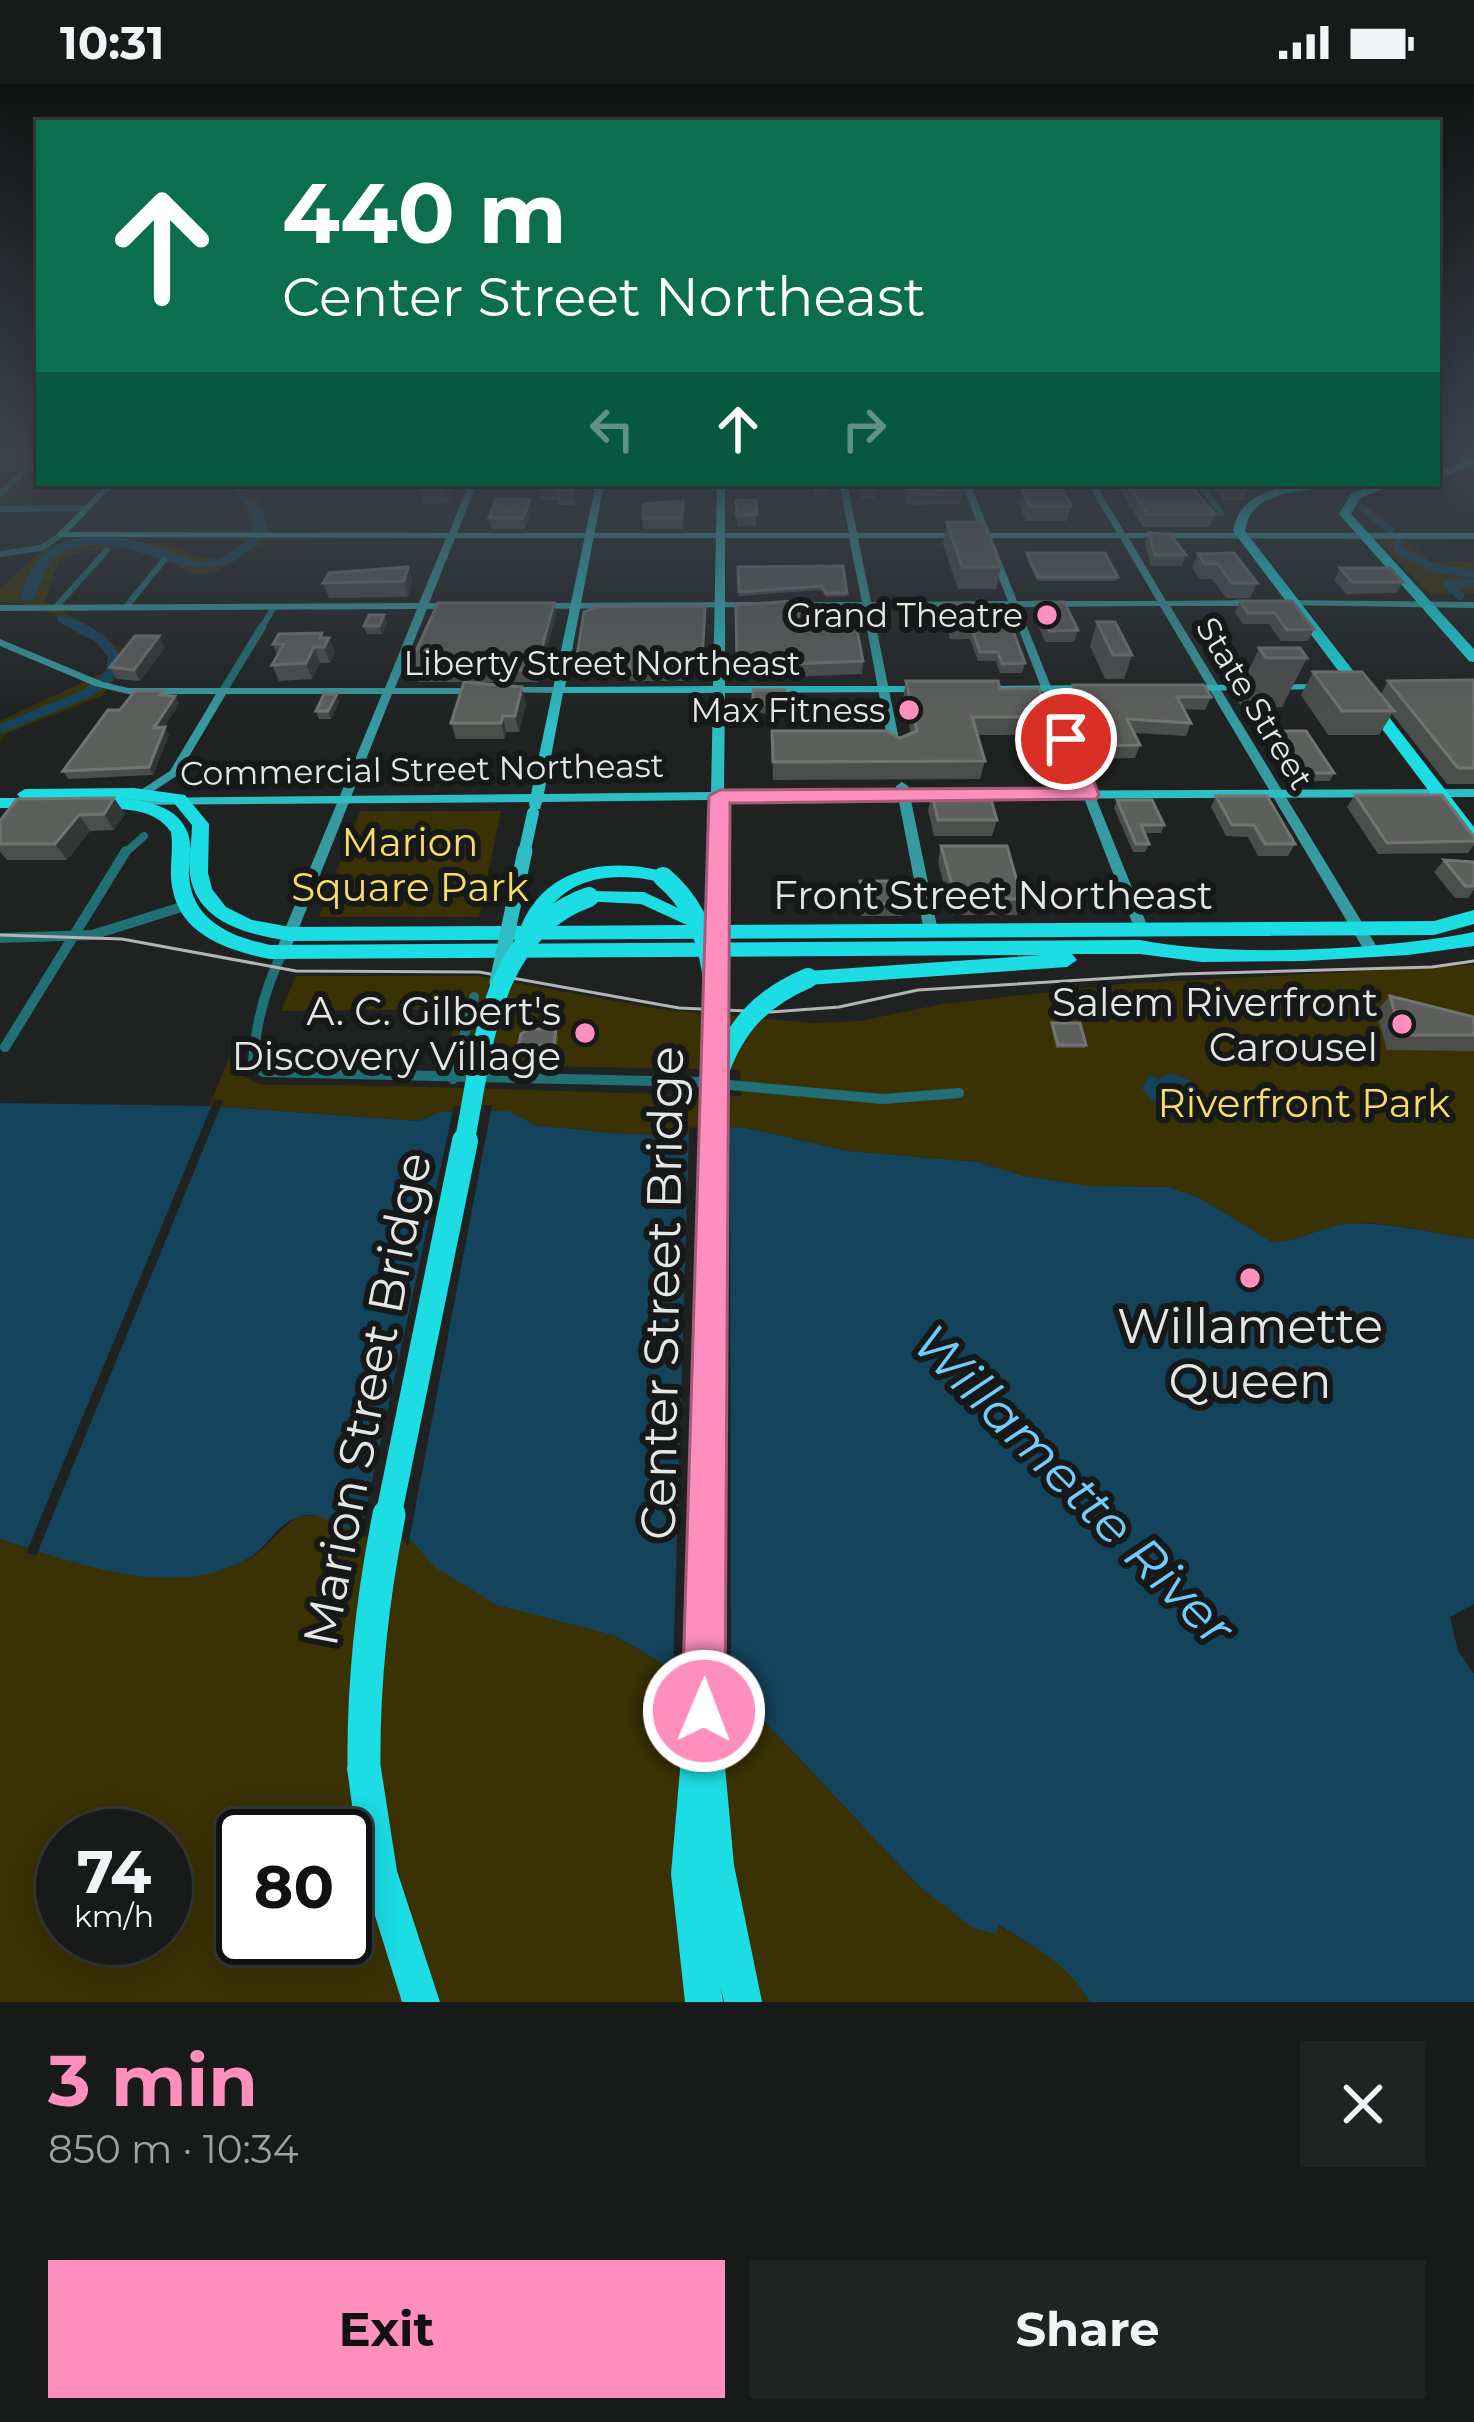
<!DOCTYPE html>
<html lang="en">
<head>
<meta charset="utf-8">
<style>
  body { margin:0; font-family:Montserrat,sans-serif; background:#202322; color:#f1f3f6; height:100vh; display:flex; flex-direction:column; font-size:45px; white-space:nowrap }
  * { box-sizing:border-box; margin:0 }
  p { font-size:39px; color:#9ea1a2 }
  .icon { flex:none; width:66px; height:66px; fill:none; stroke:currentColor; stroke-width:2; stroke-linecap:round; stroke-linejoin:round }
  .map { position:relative; height:1918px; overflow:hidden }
  .side { display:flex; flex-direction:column; background:#171a19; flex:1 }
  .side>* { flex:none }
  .banner { position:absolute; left:36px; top:36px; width:1404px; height:366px; border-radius:0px; box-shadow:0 6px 30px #0003,0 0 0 3px #363838; background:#0b6e4f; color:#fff; overflow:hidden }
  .speed { position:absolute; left:36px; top:1725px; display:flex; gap:24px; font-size:60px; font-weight:700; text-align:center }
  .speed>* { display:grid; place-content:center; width:156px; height:156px; border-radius:50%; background:#171a19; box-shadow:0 6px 30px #0003,0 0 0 3px #363838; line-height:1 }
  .speed small { font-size:30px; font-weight:400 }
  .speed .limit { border:6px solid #111; border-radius:18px; background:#fff; color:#111 }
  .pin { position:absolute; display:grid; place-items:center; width:102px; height:102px; color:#fff; margin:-51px; border:6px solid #fff; border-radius:50%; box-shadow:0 3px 12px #0007 }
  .me { position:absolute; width:132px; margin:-66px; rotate:1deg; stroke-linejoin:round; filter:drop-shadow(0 0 9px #0008) }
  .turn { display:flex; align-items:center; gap:42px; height:252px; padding:0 48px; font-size:54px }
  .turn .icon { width:156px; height:156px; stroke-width:2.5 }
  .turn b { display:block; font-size:84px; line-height:102px }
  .lanes { display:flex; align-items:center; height:114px; padding:0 48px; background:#0003; justify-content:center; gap:60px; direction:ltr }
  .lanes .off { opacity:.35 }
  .round { display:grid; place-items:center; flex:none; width:126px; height:126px; border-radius:0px; background:#202322 }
  .summary { display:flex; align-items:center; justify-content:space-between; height:204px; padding:0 48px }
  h1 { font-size:72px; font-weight:700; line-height:90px; color:#fe8ebc }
  .primary-button { display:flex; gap:24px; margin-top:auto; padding:24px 48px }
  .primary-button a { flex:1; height:138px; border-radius:0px; background:#fe8ebc; color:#111; font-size:48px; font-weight:700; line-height:138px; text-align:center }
  .primary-button a+a { background:#202322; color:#f1f3f6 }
  .status { display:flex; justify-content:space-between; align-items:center; height:84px; padding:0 60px; background:#171a19; direction:ltr }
  .status svg { height:33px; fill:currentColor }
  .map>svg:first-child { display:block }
  .green { fill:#3a3104; fill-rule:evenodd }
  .water { fill:#13445c }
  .pier { fill:#1f2221 }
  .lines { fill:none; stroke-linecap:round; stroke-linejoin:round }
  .canal { stroke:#13445c; stroke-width:8 }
  .river { fill:#13445c; fill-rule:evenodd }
  .street-far2 { stroke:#1f7175; stroke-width:6 }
  .street-far1 { stroke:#1f7175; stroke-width:8 }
  .street { stroke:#1f7175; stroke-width:10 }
  .secondary { fill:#359ba0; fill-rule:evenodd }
  .primary { fill:#2dbdc3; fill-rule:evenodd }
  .highway { fill:#1cdce4; fill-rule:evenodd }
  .rail { stroke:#b3b5b4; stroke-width:3 }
  .primary-bridge-far1 { stroke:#2dbdc3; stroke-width:12 }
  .primary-bridge { stroke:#2dbdc3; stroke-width:15 }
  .highway-bridge-far2 { stroke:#1cdce4; stroke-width:20 }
  .highway-bridge-far1 { stroke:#1cdce4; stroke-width:26 }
  .highway-bridge { stroke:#1cdce4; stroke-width:33 }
  .wall { fill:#4c4e4c }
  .shaded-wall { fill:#333634 }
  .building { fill:#5d5f5c; stroke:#727472; stroke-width:3 }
  .route { fill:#fe8ebc; stroke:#a55c7a; stroke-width:3 }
  .poi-dot { fill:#fe8ebc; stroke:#161918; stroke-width:4.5 }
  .labels { text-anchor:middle; stroke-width:12; stroke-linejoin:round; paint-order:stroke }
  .far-poi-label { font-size:33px; fill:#e5e7e6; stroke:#161918; text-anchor:end }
  .far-street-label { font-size:33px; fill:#e5e7e6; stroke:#161918 }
  .park-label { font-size:39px; fill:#f6dd68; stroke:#161918 }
  .street-label { font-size:39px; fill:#e5e7e6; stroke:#161918 }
  .poi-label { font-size:39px; fill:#e5e7e6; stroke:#161918; text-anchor:end }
  .near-street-label { font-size:48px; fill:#e5e7e6; stroke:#161918 }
  .near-poi-label { font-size:48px; fill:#e5e7e6; stroke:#161918 }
  .near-water-label { font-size:51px; font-style:italic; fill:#71ccfc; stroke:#161918 }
</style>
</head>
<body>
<div class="status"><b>10:31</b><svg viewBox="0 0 49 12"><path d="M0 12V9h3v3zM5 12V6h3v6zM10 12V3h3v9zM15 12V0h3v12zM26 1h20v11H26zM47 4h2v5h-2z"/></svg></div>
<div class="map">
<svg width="1474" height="1918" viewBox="0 0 1474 1918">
  <rect width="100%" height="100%" fill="#1f2221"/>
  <path class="green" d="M230,399H253L268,444L263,460C242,468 219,494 195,490C184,487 172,477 161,473C129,460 90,463 59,476L45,517L104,551L131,576L101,612L7,649L0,657V637L109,586L110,573C82,542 42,518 0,518V505L45,464L83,454L172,461L199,473L221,475L242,460L252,442L245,417Z
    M1378,457H1409L1430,478L1474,477V510H1430Z
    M360,727H501L479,833H319Z
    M1474,881V1155C1434,1150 1387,1136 1347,1140C1322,1142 1293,1160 1272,1158L1200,1114L1168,1103L1090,1102L1024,1092L978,1078L848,1067L742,1043L681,1052L611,1049L535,1041L509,1027L441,1028L419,1037L209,1022L234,963L232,979H238L242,991L261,1001C421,1000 582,1009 741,1012L740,986L445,980L458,925L281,927L296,892H478L658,925L812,939L860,937L942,920L1122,900Z
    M298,1432H323L351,1446L405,1450L497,1521L616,1552L663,1580L735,1606L920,1803L996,1849L997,1841C1037,1864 1067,1877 1090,1918H0V1455C78,1479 169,1516 248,1475C266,1466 281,1444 298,1432ZM63,1752H165V1854H63ZM243,1752H345V1854H243Z"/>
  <path class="water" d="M1171,989L1191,997L1207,1015L1201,1018V1030L1179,1025L1166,1030L1142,1005L1150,990L1158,995Z
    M0,1019L209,1022L419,1037L440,1028L509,1027L535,1041L611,1049L680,1052L742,1043L848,1067L978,1078L1024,1092L1090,1102L1168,1103L1200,1114L1272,1158C1293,1160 1322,1142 1347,1140C1387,1137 1434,1150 1474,1155V1520L1450,1533L1458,1567L1474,1590V1918H1090C1068,1880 1036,1863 998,1841L996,1850L973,1844L920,1803L735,1606L663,1580L616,1552L497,1521L436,1484L405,1450C387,1448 366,1450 350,1445C332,1440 317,1426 298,1433C276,1440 267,1464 249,1474C172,1518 77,1479 0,1455Z"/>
  <path class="pier" d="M214,1016L223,1017L36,1472L26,1469Z
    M492,1021L408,1462L402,1455L360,1452L454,1022Z
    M730,1039L731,1611L673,1590L689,1044Z"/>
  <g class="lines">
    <path class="canal" d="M1359,421L1390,446
      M1399,455L1398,466L1434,484L1474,490
      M1460,512L1447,500L1474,499"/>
    <path class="river" d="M233,399H243C246,415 264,426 267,444C262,457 254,464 242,472C181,513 119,428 51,476L32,518L20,515C25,500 29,484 41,473C64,448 110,450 140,458C161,464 181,474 203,478C217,478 228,472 239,463C267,442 251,426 232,406Z
      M58,532C84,534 107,552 122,573L120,590L93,612L0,650V640L83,606L106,588L108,573L98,559L58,538Z"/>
    <path class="street-far2" d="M0,384H30
      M1199,399L1221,429
      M0,409L39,375
      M0,425L87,424
      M0,470L41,464L61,451
      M126,523L164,476
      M55,524L107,466
      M260,546L274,523"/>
    <path class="street-far1" d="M223,607L262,543
      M124,770L144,752"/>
    <path class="street" d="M0,854L92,851L185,822
      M282,869C265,904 256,939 253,978L263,988L697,998L883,1015L959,1009
      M5,963L126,767
      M453,995L474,913"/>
    <path class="secondary" d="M108,399H116L68,448L449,449L469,399H477L457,449H849L839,399H847L857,449H981L962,399H970L990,449H1117L1087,399H1095L1125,449H1474V455L1129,454L1166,517L1257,516L1262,519L1257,522H1170L1377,863L1379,867L1377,871H1367L1160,522L1019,523L1149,846L1142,851L1135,846L1010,523H872L901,665L895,668L889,665L863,523L777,524L772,521L777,518H862L849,454H455L429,519H453L458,522L453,525H427L395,604H480L485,607L480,610H392L289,869L282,874L275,869L382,610H226L178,691L143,714L137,710L139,707L170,687L216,610H128L95,602L0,562V555L103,598L128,604H385L417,525L0,527V521L419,519L446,454L58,453V449ZM858,454H983L1008,517L871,518ZM992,454H1120L1157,517H1017Z
      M1281,516L1474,518V524L1278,521L1276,519Z
      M753,518L758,521L756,523L537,525L532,522L537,519Z
      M504,603H558L563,606L558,609L500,608V604Z
      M902,698L908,702L938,847L931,852L924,847L896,702Z"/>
    <path class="primary" d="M596,399H604L565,603L713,602L717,399H725V602H927L933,605L927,608L725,609L724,709L726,712L733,708L1474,705V713L733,716L726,712L724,715V792L717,797L710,792L711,716L542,718L540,725H530L529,718L122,721V715L127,714L531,710ZM563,609H713L711,708L544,710Z
      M1323,600L1329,603L1327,605L1187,607L1181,604L1187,601Z
      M1089,601L1093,602V606L983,608L977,605L983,602Z"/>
    <path class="highway" d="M1474,373V380L1437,395V388Z
      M1302,399H1336C1305,412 1252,401 1245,447L1474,743V761L1468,759L1233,447C1239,412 1271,405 1302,399Z
      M1380,399H1400L1360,414L1351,430L1474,565V578L1469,577L1339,430L1352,409Z
      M134,704L185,711L209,740L208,789L212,805L226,823L252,836L290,843L521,842C546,781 612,772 669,789L672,793L663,799C617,786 560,791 540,842L687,841L641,820L582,817L580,813L582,809L589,807L644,808L714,841L1434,837L1474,826V840L1434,851L290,857C249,851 197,839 190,791C188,774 192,757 192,741L174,719L119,714C143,717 174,720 186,745C194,760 188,777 189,792C192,837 232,853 270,861L1140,856C1230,874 1383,866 1474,848V862L1408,871L1304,877L1202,878L1140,870H1072L1077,876L1067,883L808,901L798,894L808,887L1042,871L270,875C230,867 182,852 173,807C168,787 174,768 171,748C151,719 114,727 83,723L81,719L86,715H45L48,719L40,724H0V714H20L17,710L25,705Z
      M711,1005L719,1008L722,1014L720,1627L734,1781L762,1918H724L721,1904L723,1918H685L671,1790L681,1674L690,1660L688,1627L700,1014L703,1008Z
      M364,1667L376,1672L381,1684L397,1787L440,1918H402L361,1787L347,1684L352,1672Z"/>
    <path class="rail" d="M0,851L122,855L296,887L479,888L679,924L771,928L839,923L918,906L1180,890L1432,883L1474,877"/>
    <path class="primary-bridge-far1" d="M524,770L533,729"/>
    <path class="primary-bridge" d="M715,880L717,792
      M497,898L525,767"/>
    <path class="highway-bridge-far2" d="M663,793C728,847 715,937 711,1014
      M718,990C735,942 761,914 808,894
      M464,1060C483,969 487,849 589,813"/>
    <path class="highway-bridge-far1" d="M388,1434L465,1057"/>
    <path class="highway-bridge" d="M364,1684C363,1598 372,1516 389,1431"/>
  </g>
  <path class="wall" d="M418,399H453L455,407L448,419L423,420Z
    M539,399H579L575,421H558L557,416H541Z
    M813,399H829L828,412H814Z
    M859,399H878L876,414H861Z
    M902,399H959L962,407L960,420L908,421Z
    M1115,399H1192L1191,403L1215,430L1210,443H1143Z
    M1209,399H1251L1244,416H1222Z
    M1022,406L1071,422L1067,437H1026L1019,420Z
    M736,416H756V441L737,442Z
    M683,417V445H643V434Z
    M531,426L525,445H491L489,434Z
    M947,438L1001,483L996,505H958L943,460Z
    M1149,449L1186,471L1182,482H1151L1145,460Z
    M1027,469L1118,493L1116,497H1037L1026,473Z
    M1198,470L1257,499L1250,514H1226L1212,495H1200L1192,484Z
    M408,483L412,498L408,513L329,514L323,499Z
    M738,483L847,509V512L826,513L821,506L739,512Z
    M1340,484L1403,498L1396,509L1346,510L1334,496Z
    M1240,517H1292L1314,545L1308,557H1281L1269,540H1243L1235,529Z
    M1036,518L1078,546L1074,558H1045L1033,529Z
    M554,519L556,530L538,598H465L526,619L519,648H506L505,655H456L451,639L464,598H419L412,594L409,582Z
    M945,520L1025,579L1022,589H1000L996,577H978L970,555H950L943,530Z
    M736,521L795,528L863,577L862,590L737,595Z
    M706,530L702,586L685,597H630L629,580H578L577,572Z
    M384,531L387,539L382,550H367L364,542Z
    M1097,538L1132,571L1124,595H1105L1090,562Z
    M329,554L335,569L330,579H320L312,595L279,597L272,581L278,572L273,560Z
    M165,563L140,597L117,595L110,583Z
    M1259,564L1307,574L1282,623L1242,624L1236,614Z
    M1313,588L1381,610L1388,597L1474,596V700H1447L1392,630L1379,651H1328L1301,611Z
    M906,597L1000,605L1053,644L1047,662H1021L1017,651H977L985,677L980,695L773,696L772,647L900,654L911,649L903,615Z
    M1073,601L1211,613L1205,626L1184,625L1191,639L1186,652L1134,649L1140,661L1135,674L1095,675L1069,614Z
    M753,606L786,624V634L753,627Z
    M166,611L175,612L179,620L164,643L169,651L153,691L68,695L63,687L120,626Z
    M339,618L331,635H319L316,627Z
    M1266,647L1334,689L1330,697H1287L1262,655Z
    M932,710L997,736L992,752H934L928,726Z
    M1355,711L1474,753V761L1468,769L1378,770L1347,723Z
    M1216,712L1295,760L1288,772H1258L1248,753L1226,752L1211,723Z
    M114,714L125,730L114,746L90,747L67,776H7L0,768V737Z
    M1117,716L1164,741L1161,749H1144L1149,760L1145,768H1133L1114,724Z
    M941,762L1022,815L1017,831H952L938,778Z
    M1444,776L1474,778V806L1468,814H1455L1434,788Z
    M860,797L904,820L902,832H861L858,809Z
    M1390,912L1474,933V967L1387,966L1376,927Z
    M1052,939L1086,961L1085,964H1056L1051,942Z
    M558,952L556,968L521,971L518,963Z"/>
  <path class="shaded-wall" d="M443,399H453L455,407L448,419Z
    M575,399H579V403L575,421L573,407Z
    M530,416L531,426L525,445L523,434Z
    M408,483L412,498L408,513L404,497Z
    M554,519L556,530L538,598L536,586Z
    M706,530L702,586L685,597V589Z
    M384,531L387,539L382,550L379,542Z
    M322,549L326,560L329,554L335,569L330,579L320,554Z
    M159,552L165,563L140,597L134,586Z
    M314,563L320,579L312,595L306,579Z
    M522,603L526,619L519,648L515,632Z
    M337,610L339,618L331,635L328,627Z
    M175,612L179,620L158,652L154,644Z
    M503,632L506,648L505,655L501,639Z
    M165,643L169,651L153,691L149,683Z
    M114,714L125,730L114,746L104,730Z
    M79,731L90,747L67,776L55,760Z"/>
  <path class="building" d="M539,399H575L573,407H556L557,401H538Z
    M907,399H959L962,407L910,408Z
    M1127,399H1188L1215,430H1147Z
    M1022,406H1063L1071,422H1030Z
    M496,415L530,416L523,434H489Z
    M736,416H756L757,430L737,432Z
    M683,417L682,434H643L644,420Z
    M947,438H983L1001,483H962Z
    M1149,449L1170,450L1186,471H1155Z
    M1027,469H1105L1118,493H1038Z
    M1234,469L1257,499H1232L1218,480H1205L1198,470Z
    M843,482L847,509H826L821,502L739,508L738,483Z
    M408,483L404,497L323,499L329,489Z
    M1340,484H1390L1403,498H1352Z
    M794,517L795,528L832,546H857L863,577L737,582L736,521Z
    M1240,517H1292L1314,545L1287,546L1275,529H1248Z
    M1036,518H1064L1078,546L1049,547Z
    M438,519H554L536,586L415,587L409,582Z
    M945,520H1003L1025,579L1002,580L998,568H980L972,545H952Z
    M705,522L702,579L685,589H629L630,572H577L584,528L597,523Z
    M369,531H384L379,542H364Z
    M1097,538H1115L1132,571H1113Z
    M322,549L320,554H329L324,563H314L306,579L272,581L284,560H273L279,550Z
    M135,552H159L134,586L110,583Z
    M1259,564H1300L1307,574H1266Z
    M1313,588H1362L1394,627H1342Z
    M1474,596V684H1458L1388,597Z
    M906,597H998L1000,605L1039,604L1053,644H1026L1022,633H972L985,677L773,678L772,647H887L900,654L917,647Z
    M464,598L522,603L515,632H503L501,639H451Z
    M1073,601H1204L1211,613H1177L1191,639L1127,635L1140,661L1099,662Z
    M753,606H785L786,624L753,618Z
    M135,607H163L160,611L175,612L154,644L165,643L149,683L63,687L108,626H120Z
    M324,610H337L328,627H316Z
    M1266,647H1306L1334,689H1292Z
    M989,709L997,736H938L932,710Z
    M1355,711H1442L1474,753V757L1387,759Z
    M1216,712H1267L1295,760H1265L1254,741H1232Z
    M114,714L104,730L79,731L55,760H0V737L17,715Z
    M1117,716H1152L1164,741H1141L1149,760H1136Z
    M941,762H1007L1022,815H956Z
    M1444,776L1474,778V802H1465Z
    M860,797H896L904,820H863Z
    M1390,912L1474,933V951H1401Z
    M1052,939H1080L1086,961H1058Z
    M529,945H556L554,961L518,963L521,950Z"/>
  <linearGradient id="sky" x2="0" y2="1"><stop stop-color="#111312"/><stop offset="0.58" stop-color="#3c444e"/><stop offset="1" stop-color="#3c444e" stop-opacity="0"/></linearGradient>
  <rect width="1474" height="641" fill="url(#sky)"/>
  <path class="route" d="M1059,650L1077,655L1099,711L1096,715L730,719L725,1627L719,1642L704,1648L689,1642L682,1627L709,712L720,706L1075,704L1056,655Z"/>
  <g class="poi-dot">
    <circle cx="1047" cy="531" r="12"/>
    <circle cx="909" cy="626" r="12"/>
    <circle cx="1402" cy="940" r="12"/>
    <circle cx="585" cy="949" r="12"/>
    <circle cx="1250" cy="1194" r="12"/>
  </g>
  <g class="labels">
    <g class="far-poi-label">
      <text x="1023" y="543">Grand Theatre</text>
      <text x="885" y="638">Max Fitness</text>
    </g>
    <g class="far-street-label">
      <text x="602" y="591">Liberty Street Northeast</text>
      <text transform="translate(1255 619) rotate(59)" y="12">State Street</text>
      <text transform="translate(422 685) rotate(-1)" y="12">Commercial Street Northeast</text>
    </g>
    <g class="park-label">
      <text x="410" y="772">Marion<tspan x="410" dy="45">Square Park</tspan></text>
      <text x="1304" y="1033">Riverfront Park</text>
    </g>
    <g class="street-label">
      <text x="993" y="825">Front Street Northeast</text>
    </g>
    <g class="poi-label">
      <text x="1378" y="932">Salem Riverfront<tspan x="1378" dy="45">Carousel</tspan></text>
      <text x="561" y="941">A. C. Gilbert's<tspan x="561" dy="45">Discovery Village</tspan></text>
    </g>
    <g class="near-street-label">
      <text transform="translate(662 1209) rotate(-89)" y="17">Center Street Bridge</text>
      <text transform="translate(367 1315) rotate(-79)" y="17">Marion Street Bridge</text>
    </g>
    <g class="near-poi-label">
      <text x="1250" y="1259">Willamette<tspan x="1250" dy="55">Queen</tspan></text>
    </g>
    <g class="near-water-label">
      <text transform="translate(1074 1401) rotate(45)" y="18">Willamette River</text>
    </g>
  </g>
</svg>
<div class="speed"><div>74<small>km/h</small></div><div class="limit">80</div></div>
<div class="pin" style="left:1066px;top:655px;background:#d93025"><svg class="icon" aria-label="arrive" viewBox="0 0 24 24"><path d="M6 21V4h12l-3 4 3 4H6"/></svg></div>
<svg class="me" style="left:704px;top:1627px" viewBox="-20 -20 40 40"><circle r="17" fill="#fe8ebc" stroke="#fff" stroke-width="3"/><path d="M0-11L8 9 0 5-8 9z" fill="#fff"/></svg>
<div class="banner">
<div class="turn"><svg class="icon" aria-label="ahead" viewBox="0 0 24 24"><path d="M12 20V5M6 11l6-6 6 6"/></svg><div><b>440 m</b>Center Street Northeast</div></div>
<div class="lanes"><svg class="icon off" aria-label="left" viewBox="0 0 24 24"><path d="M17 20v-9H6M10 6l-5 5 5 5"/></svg><svg class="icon" aria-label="ahead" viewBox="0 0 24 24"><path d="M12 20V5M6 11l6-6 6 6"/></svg><svg class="icon off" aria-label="right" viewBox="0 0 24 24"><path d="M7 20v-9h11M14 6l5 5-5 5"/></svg></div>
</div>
</div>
<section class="side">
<div class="summary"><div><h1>3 min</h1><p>850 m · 10:34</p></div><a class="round"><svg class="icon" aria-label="close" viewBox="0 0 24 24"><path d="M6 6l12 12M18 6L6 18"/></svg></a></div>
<div class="primary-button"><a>Exit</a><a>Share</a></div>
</section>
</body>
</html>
